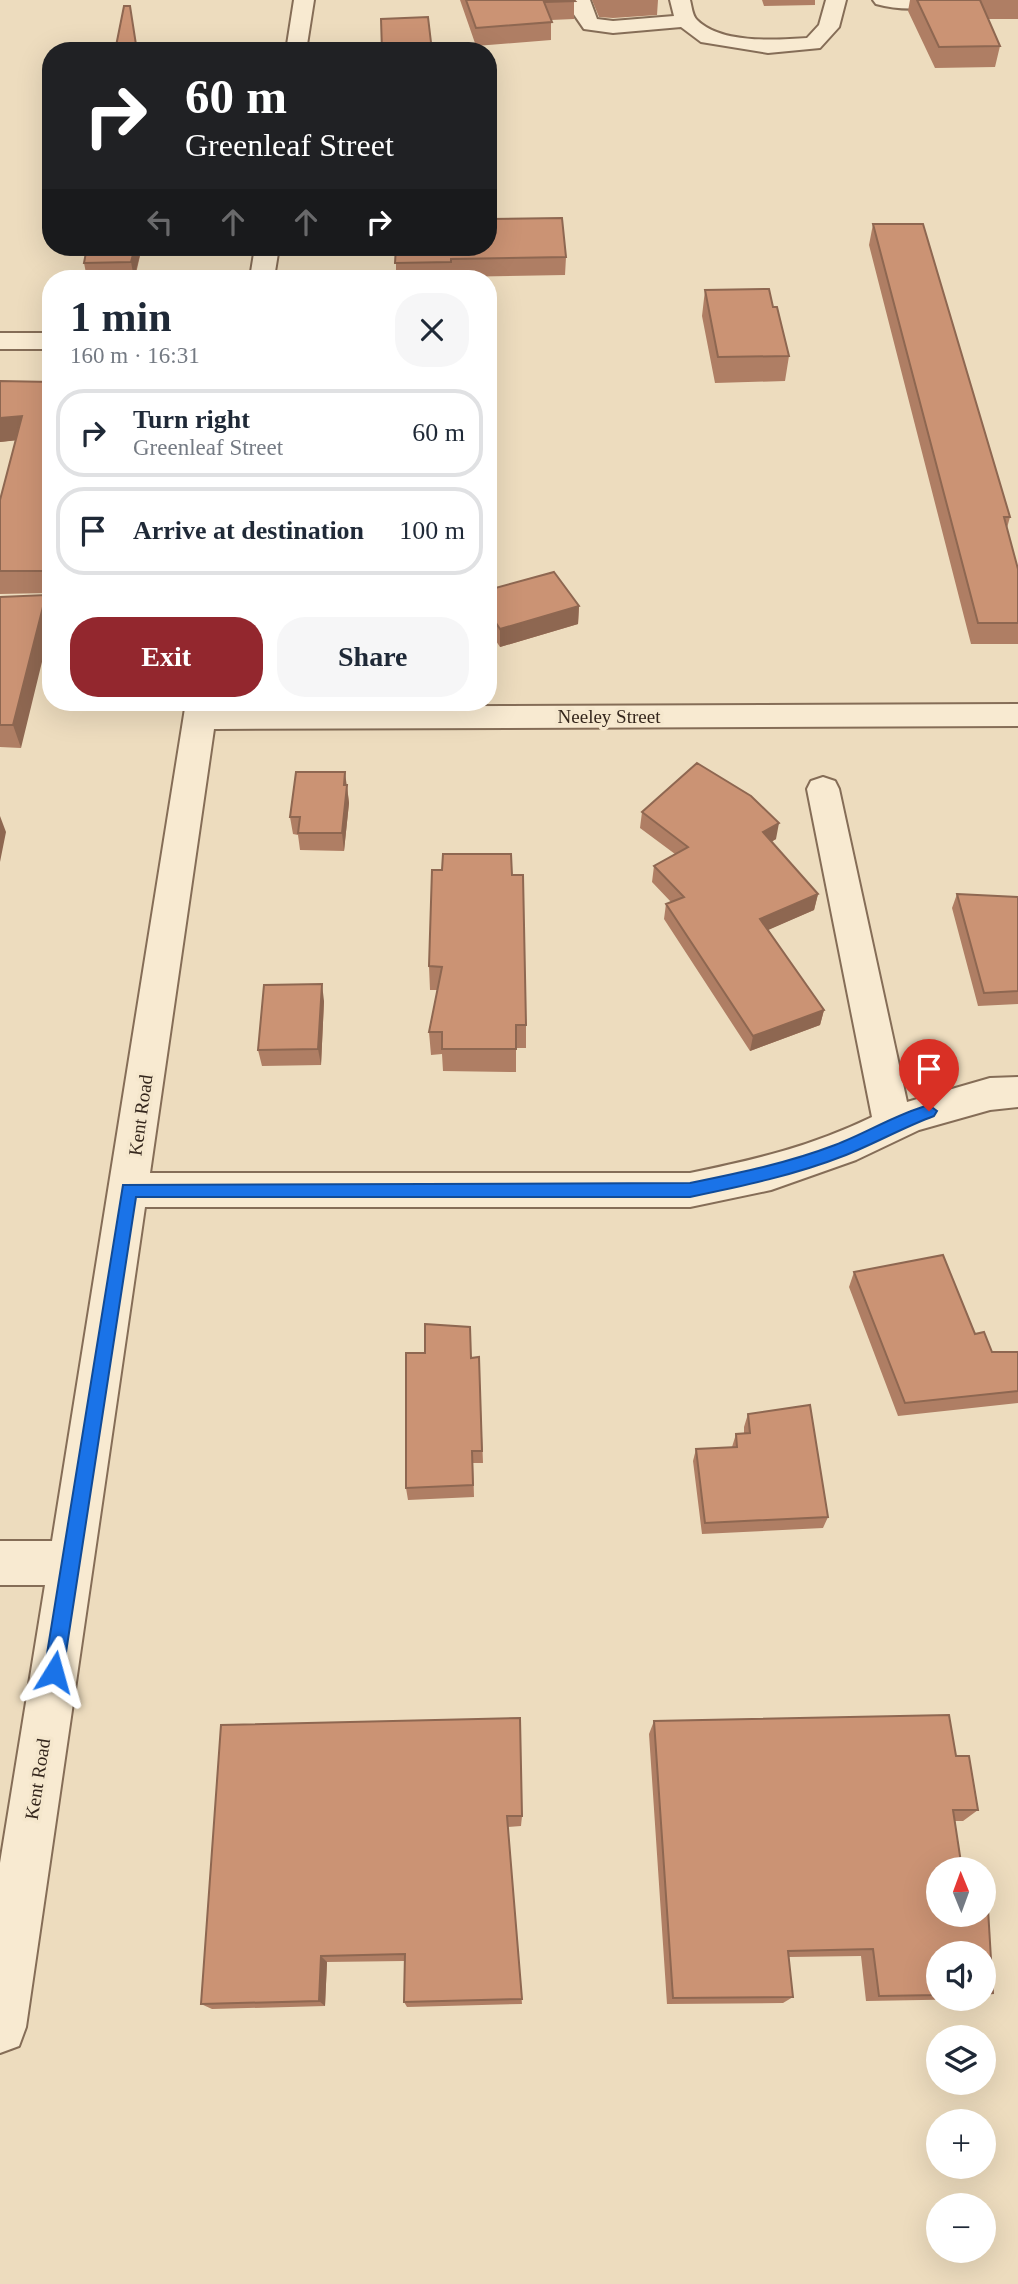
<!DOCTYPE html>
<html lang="en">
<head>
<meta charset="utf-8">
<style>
  body { margin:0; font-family:Georgia,serif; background:#f6f6f7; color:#1f2937; height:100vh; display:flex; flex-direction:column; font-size:26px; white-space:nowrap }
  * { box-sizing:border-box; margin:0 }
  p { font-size:23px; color:#747a83 }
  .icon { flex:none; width:38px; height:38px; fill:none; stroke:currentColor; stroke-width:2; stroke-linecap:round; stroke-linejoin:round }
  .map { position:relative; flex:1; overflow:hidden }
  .details { position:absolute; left:42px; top:270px; width:455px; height:441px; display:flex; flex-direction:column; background:#fff; border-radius:28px; box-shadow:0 7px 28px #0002 }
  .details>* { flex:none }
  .guide { position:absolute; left:42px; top:42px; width:455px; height:214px; border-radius:28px; box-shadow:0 7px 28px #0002; background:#202124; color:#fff; overflow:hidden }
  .needle { width:46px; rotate:359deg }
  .controls { position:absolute; left:926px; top:1857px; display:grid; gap:14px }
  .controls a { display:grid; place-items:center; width:70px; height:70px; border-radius:50%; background:#fff; box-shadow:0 7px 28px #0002; font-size:35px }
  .pin { position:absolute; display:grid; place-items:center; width:60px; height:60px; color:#fff; margin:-72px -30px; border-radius:50% 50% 50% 0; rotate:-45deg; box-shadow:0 0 7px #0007 }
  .pin .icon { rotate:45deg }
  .me { position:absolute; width:77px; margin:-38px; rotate:8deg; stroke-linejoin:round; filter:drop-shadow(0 0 5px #0008) }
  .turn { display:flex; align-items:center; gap:24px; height:147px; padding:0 28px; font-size:32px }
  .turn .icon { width:91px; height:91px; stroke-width:2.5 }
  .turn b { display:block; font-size:49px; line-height:60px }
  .lanes { display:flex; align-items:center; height:66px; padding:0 28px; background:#0003; justify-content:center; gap:35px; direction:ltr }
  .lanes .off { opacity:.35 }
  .round { display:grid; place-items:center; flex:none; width:74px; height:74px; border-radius:28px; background:#f6f6f7 }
  .head { display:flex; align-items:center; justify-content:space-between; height:119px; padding:0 28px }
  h1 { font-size:42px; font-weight:700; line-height:52px }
  .action { display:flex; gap:14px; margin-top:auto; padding:14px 28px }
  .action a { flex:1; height:80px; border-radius:28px; background:#93272e; color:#fff; font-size:28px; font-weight:700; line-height:80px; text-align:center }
  .action a+a { background:#f6f6f7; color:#1f2937 }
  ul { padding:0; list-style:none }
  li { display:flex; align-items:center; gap:21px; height:88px; margin:0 14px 10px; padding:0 14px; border:4px solid #e0e1e3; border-radius:28px }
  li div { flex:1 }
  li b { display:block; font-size:26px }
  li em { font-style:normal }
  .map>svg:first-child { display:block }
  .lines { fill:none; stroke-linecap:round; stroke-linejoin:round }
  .minor-casing { stroke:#856d57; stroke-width:4 }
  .minor { fill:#f8ead1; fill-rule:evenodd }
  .wall { fill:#af7e64 }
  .shaded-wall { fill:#8e6751 }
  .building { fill:#cb9374; stroke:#8e6751; stroke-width:2 }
  .route { fill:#1a73e8; stroke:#114b97; stroke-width:2 }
  .labels { text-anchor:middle; stroke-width:7; stroke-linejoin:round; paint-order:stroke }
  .street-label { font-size:19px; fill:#34261c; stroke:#f5e7cd }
</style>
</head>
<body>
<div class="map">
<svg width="1018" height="2284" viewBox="0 0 1018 2284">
  <rect width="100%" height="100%" fill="#eddcbe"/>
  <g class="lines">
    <g class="minor-casing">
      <path id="minor" d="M294,0H314L306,51H286Z
        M570,0H590L597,19L613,21L674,16L670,0H690C692,7 692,15 697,20C721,44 775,40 807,38L819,25L826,0H846L839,27L820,48L768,53L701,42L681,27L613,33L584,29L573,13Z
        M873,0H948L945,4C923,10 898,10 876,4Z
        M255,247H279L274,278H250Z
        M0,333H51V349H0Z
        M186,702H218L217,707L1018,704V726L214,729L150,1173H690C758,1159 809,1147 872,1117L807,789L811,781L823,777L835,781L839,789L907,1102L990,1078L1018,1077V1107L990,1110L919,1130L856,1160L771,1190L690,1207H145L26,2027L19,2046L0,2053V1863L45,1585H0V1541H52Z"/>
    </g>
    <use href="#minor" class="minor"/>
  </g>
  <path class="wall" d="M460,0H574V19L551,20V40L476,46Z
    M592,0H658L657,15L613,18L599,17Z
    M762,0H815V5L764,6Z
    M910,0H1018V19H988L1000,46L995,67L935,68L908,11Z
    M873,224L1010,517L1007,528L1018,569V644H971L869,245Z
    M87,247H142L135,278H87L84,263Z
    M396,247L566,257L565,275L451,277V278H396Z
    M705,290L773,307L789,356L785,381L715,383L702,316Z
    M0,381L51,382V604L48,593L0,594V500L16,440L0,442Z
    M488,590L579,606L578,624L500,647L488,629Z
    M0,597L21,748L0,747Z
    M347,785L349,803L344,851L300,850L298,835L293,834L290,817Z
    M642,812L776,839L771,842L818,894L814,910L767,930L824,1010L820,1025L750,1051L664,919L666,904L671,902L652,882L654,866L675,854L640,828Z
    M512,875L526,1025V1048H516V1072L443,1071L442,1054L431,1055L429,1032L437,990H430L429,966Z
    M957,894L1018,897V1004L978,1006L952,908Z
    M324,1001L321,1065L262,1066L258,1050Z
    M854,1272L975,1334L992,1352H1018V1403L898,1416L849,1287Z
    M479,1357L483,1463H473L474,1497L408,1500L406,1488L471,1358Z
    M748,1414L828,1517L823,1528L702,1534L693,1461L696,1449L732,1447L736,1434L744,1433V1427Z
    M949,1715L956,1756H969L978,1810L963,1821H954L962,1869H938V1914H984V1892H987L993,1993L984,1997V1953H938V1998L977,1999L866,2001L861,1956L788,1957L793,1997L783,2003L667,2004L649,1734L654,1721Z
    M221,1725L522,1816L521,1826L508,1827L522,2004L407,2007L404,2002V1961L327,1962L325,2006L212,2009L201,2004Z"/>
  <path class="shaded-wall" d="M135,247H142L134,278L131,262Z
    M22,416L29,439L0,442V418Z
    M51,576V604L47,591Z
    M46,595L51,612V625L21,748L13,725Z
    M579,606L578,624L500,647V629Z
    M345,772L349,803L344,851L342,833Z
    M0,816L6,832L0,862Z
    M779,823L776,839L760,848L763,832Z
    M818,894L814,910L757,935L760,919Z
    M322,984L324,1001L321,1065L318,1049Z
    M824,1010L820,1025L750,1051L753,1036Z
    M321,1956L327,1962L325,2006L319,2001Z"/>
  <path class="building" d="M466,0H574L575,1L544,2L552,22L476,28Z
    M917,0H980L1000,46L939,47Z
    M124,6H130L137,51H115Z
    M428,17L432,51H382L381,19Z
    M562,218L566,257L451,259V262L395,263L396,247H488V219Z
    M873,224H923L1010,517H1004L1018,569V623H978Z
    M87,247H135L131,262L84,263Z
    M769,289L773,307H777L789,356L718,357L705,290Z
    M0,381L51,382V576L47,591V573L44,571H0V500L22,416L0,418Z
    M554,572L579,606L500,629L488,611V590Z
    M46,595L13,725H0V597Z
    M697,763L751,796L779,823L763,832L818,894L760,919L824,1010L753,1036L666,904L684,897L654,866L688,847L642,812Z
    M296,772H345L344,785H347L342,833H298L300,817H290Z
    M443,854H511L512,875H523L526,1025H516V1049H442V1032H429L442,967L429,966L432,870H442Z
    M957,894L1018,897V991L984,993Z
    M322,984L318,1049L258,1050L264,985Z
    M943,1255L975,1334L984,1332L992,1352H1018V1391L905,1403L854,1272Z
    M425,1324L470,1327L471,1358L479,1357L482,1451H472L473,1485L406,1488V1353H425Z
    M810,1405L828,1517L705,1523L696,1449L737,1447L736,1434L750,1433L748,1414Z
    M949,1715L956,1756H969L978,1810H953L962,1869H938V1914H984V1892H987L993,1993L984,1994V1953H938V1995L879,1996L873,1949L788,1951L793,1997L673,1998L654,1721Z
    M520,1718L522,1816H507L522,1999L404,2002L405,1954L321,1956L319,2001L201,2004L221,1725Z"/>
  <path class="route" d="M929,1105L937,1111L934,1116C904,1127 876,1143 846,1155C795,1175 743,1186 690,1197H136L63,1672L60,1679L54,1682L47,1679L44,1672L123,1185L690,1183C739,1173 788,1163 835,1145C867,1133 896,1114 929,1105Z"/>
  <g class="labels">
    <g class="street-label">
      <text x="609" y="723">Neeley Street</text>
      <text transform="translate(140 1115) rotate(-82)" y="7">Kent Road</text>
      <text transform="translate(37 1779) rotate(-81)" y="7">Kent Road</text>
    </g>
  </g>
</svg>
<div class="controls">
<a><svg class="needle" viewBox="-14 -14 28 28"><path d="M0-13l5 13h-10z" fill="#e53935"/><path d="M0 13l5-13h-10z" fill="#747a83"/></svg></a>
<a><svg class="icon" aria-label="sound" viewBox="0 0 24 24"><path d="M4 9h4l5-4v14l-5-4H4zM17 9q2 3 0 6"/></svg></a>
<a><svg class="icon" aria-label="layers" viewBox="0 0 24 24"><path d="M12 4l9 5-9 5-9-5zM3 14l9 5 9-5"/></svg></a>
<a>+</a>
<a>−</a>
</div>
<div class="pin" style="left:929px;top:1111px;background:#d93025"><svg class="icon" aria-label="arrive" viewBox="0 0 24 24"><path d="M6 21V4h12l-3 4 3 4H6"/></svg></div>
<svg class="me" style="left:54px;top:1672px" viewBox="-20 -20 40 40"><path d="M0-17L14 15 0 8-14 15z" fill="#1a73e8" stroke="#fff" stroke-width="4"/></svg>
<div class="guide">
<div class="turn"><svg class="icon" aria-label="right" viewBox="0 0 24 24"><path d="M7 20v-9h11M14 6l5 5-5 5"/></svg><div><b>60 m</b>Greenleaf Street</div></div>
<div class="lanes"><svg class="icon off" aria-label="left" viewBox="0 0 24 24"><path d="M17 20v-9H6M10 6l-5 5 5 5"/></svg><svg class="icon off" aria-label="ahead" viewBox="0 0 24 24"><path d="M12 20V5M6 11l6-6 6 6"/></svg><svg class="icon off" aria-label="ahead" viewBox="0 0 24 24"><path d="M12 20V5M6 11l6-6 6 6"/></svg><svg class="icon" aria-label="right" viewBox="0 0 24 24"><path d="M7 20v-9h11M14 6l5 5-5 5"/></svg></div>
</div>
<section class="details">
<div class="head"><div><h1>1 min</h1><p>160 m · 16:31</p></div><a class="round"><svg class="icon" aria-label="close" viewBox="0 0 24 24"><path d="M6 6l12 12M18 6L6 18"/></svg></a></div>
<ul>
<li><svg class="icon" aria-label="right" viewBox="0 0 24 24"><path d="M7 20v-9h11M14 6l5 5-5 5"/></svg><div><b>Turn right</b><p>Greenleaf Street</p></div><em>60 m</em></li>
<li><svg class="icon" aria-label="arrive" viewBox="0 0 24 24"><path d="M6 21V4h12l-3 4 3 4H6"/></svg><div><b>Arrive at destination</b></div><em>100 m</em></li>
</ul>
<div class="action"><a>Exit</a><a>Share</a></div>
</section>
</div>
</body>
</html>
